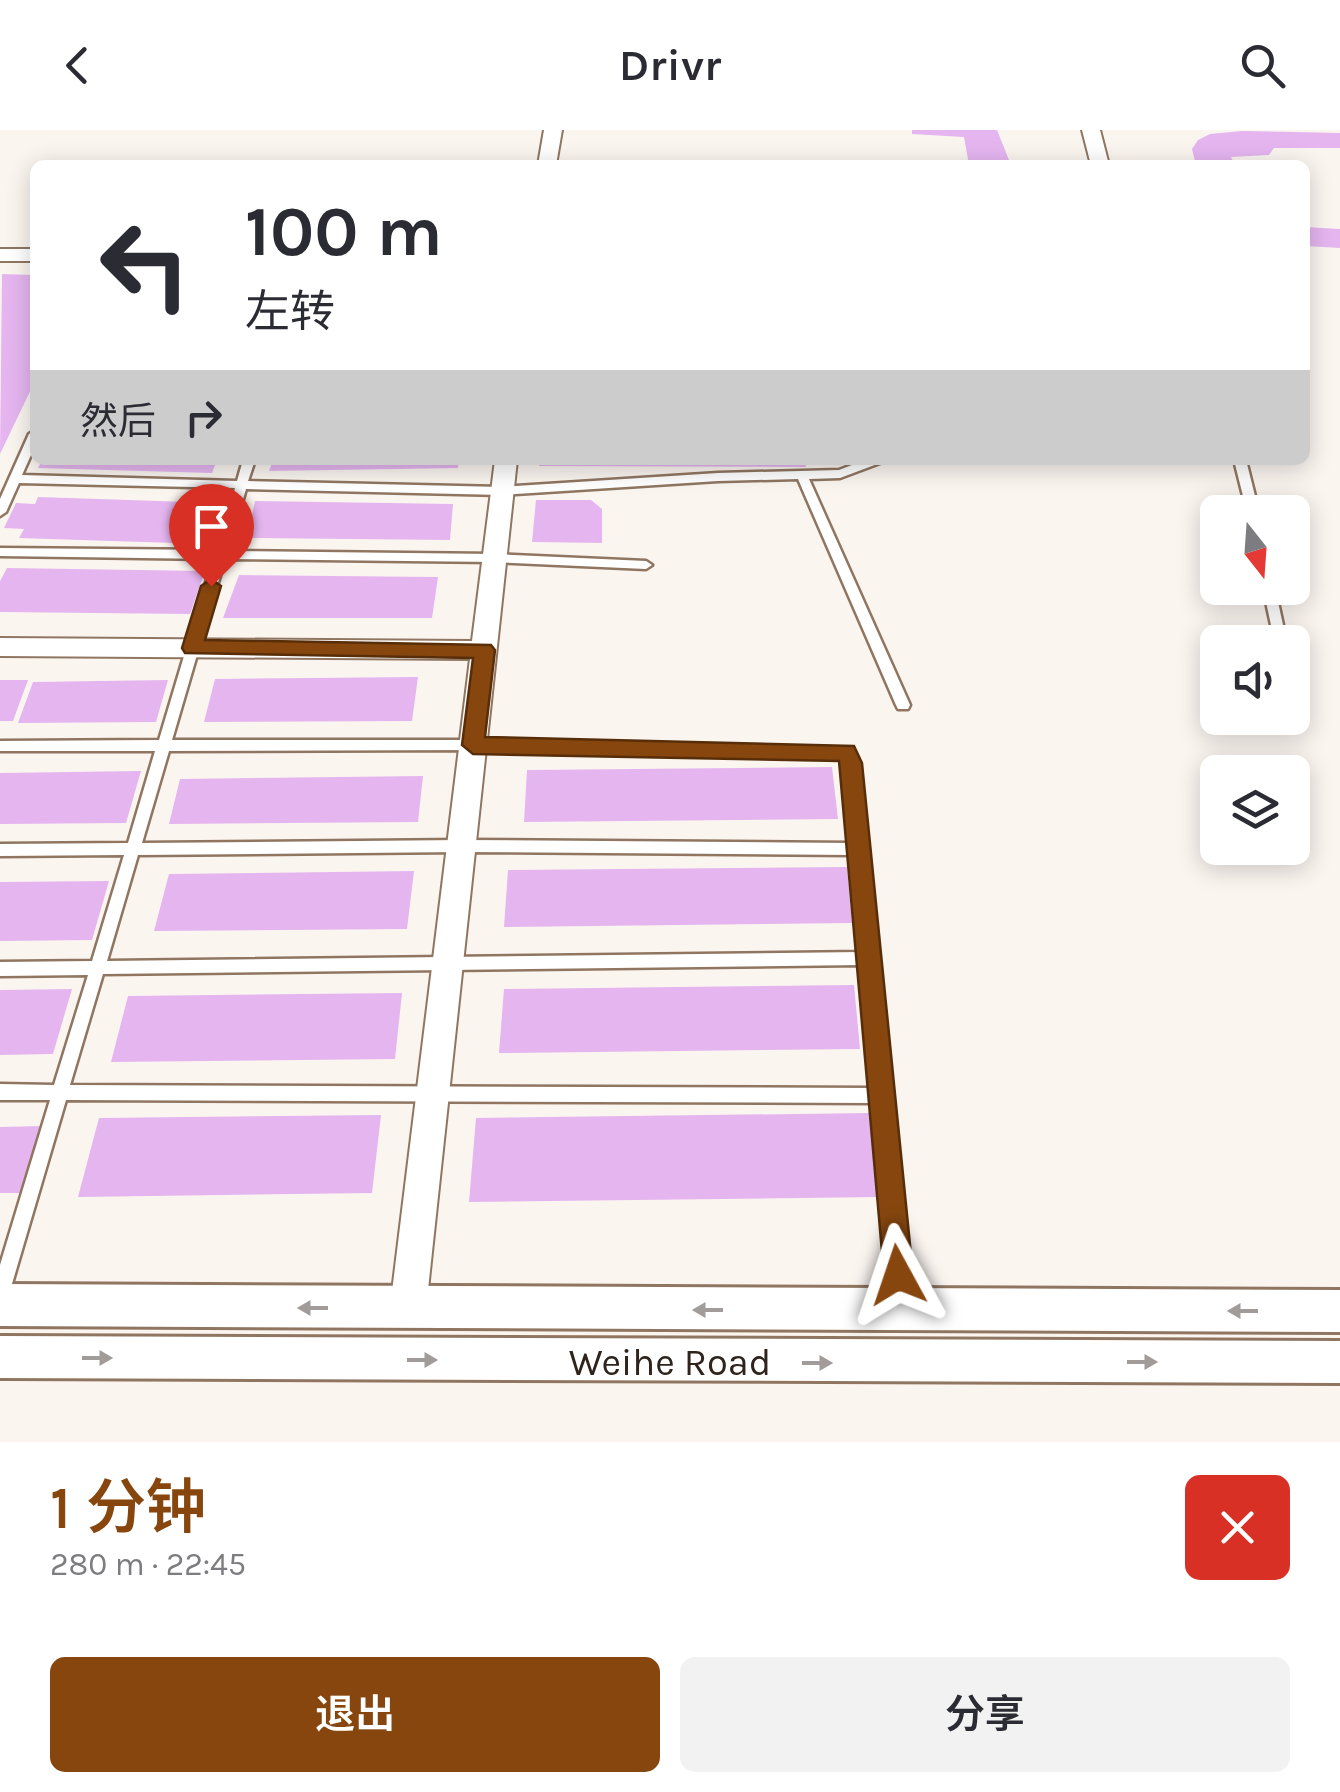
<!DOCTYPE html>
<html lang="zh">
<head>
<meta charset="utf-8">
<style>
  body { margin:0; font-family:Karla,"Noto Sans SC",sans-serif; background:#f2f2f3; color:#2b2b33; height:100vh; display:flex; flex-direction:column; font-size:38px; white-space:nowrap }
  * { box-sizing:border-box; margin:0 }
  p { font-size:32px; color:#7c7c81 }
  .icon { flex:none; width:55px; height:55px; fill:none; stroke:currentColor; stroke-width:2; stroke-linecap:round; stroke-linejoin:round }
  .map { position:relative; height:1312px; overflow:hidden }
  .details { display:flex; flex-direction:column; background:#fff; flex:1 }
  .details>* { flex:none }
  .banner { position:absolute; left:30px; top:30px; width:1280px; height:305px; border-radius:15px; box-shadow:0 5px 25px #0003; background:#fff; color:#2b2b33; overflow:hidden }
  .needle { width:65px; rotate:163deg }
  .buttons { position:absolute; left:1200px; top:365px; display:grid; gap:20px }
  .buttons a { display:grid; place-items:center; width:110px; height:110px; border-radius:15px; background:#fff; box-shadow:0 5px 25px #0003; font-size:50px }
  .pin { position:absolute; display:grid; place-items:center; width:85px; height:85px; color:#fff; margin:-102px -42px; border-radius:50% 50% 50% 0; rotate:-45deg; box-shadow:0 0 10px #0007 }
  .pin .icon { rotate:45deg }
  .me { position:absolute; width:110px; margin:-55px; rotate:355deg; stroke-linejoin:round; filter:drop-shadow(0 0 8px #0008) }
  .turn { display:flex; align-items:center; gap:35px; height:210px; padding:0 50px; font-size:45px }
  .turn .icon { width:130px; height:130px; stroke-width:2.5 }
  .turn b { display:block; font-size:70px; line-height:85px }
  .then { display:flex; align-items:center; height:95px; padding:0 50px; background:#0003; gap:20px; font-size:38px }
  .round { display:grid; place-items:center; flex:none; width:105px; height:105px; border-radius:15px; background:#f2f2f3 }
  .overview { display:flex; align-items:center; justify-content:space-between; height:170px; padding:0 50px }
  h1 { font-size:60px; font-weight:600; line-height:75px; color:#86460e }
  .cta { display:flex; gap:20px; margin-top:auto; padding:20px 50px }
  .cta a { flex:1; height:115px; border-radius:15px; background:#86460e; color:#fff; font-size:40px; font-weight:600; line-height:115px; text-align:center }
  .cta a+a { background:#f2f2f3; color:#2b2b33 }
  header { display:flex; justify-content:space-between; align-items:center; height:130px; padding:0 50px; background:#fff; font-size:45px; font-weight:600 }
  .map>svg:first-child { display:block }
  .building { fill:#e5b5f0 }
  .lines { fill:none; stroke-linecap:round; stroke-linejoin:round }
  .service-casing { stroke:#907661; stroke-width:5 }
  .minor-casing { stroke:#907661; stroke-width:4 }
  .tertiary-casing { stroke:#907661; stroke-width:6 }
  .service { fill:#fff; fill-rule:evenodd }
  .minor { fill:#fff; fill-rule:evenodd }
  .tertiary { fill:#fff; fill-rule:evenodd }
  .oneway { fill:#a19c99 }
  .route { fill:#86460e; stroke:#572e09; stroke-width:2.5 }
  .labels { text-anchor:middle; stroke-width:9; stroke-linejoin:round; paint-order:stroke }
  .near-street-label { font-size:38px; fill:#2f241c; stroke:#fff }
</style>
</head>
<body>
<header><svg class="icon" aria-label="back" viewBox="0 0 24 24"><path d="M15 5l-7 7 7 7"/></svg>Drivr<svg class="icon" aria-label="search" viewBox="0 0 24 24"><circle cx="10" cy="10" r="6"/><path d="M15 15l6 6"/></svg></header>
<div class="map">
<svg width="1340" height="1312" viewBox="0 0 1340 1312">
  <rect width="100%" height="100%" fill="#fbf5f0"/>
  <path class="building" d="M912,0H997L1011,35H969L964,7L912,4Z
    M1242,1L1340,3V18H1274L1269,25L1231,27L1235,35H1196L1192,19L1198,10L1210,4Z
    M1305,97L1340,99V118L1305,116Z
    M2,144L35,145V251L0,324Z
    M42,330H217L212,343L38,338Z
    M273,330H459L458,338L269,341Z
    M540,330H804L806,337L539,336Z
    M38,367L219,373L205,414L19,408L24,399L4,398L16,373L35,374Z
    M536,370H591L602,379V413L532,412Z
    M255,371L453,374L450,410L247,408Z
    M7,438L205,441L190,484L0,482V451Z
    M239,445L438,447L432,488H223Z
    M418,547L412,591L204,592L215,549Z
    M0,550H28L13,591H0Z
    M168,550L156,592L18,593L33,552Z
    M832,637L838,689L524,692L527,640Z
    M141,641L126,693L0,694V643Z
    M423,646L418,692L169,694L180,649Z
    M847,737L852,793L504,797L508,740Z
    M414,741L407,799L154,801L169,744Z
    M109,751L92,810L0,811V752Z
    M854,855L860,919L499,923L504,859Z
    M72,859L53,924L0,925V860Z
    M402,863L395,929L111,932L128,866Z
    M871,983L879,1067L469,1072L476,988Z
    M381,985L372,1063L78,1067L99,988Z
    M42,996L23,1063H0V997Z"/>
  <g class="lines">
    <g class="service-casing">
      <path id="service" d="M35,300V316L22,345L237,351L243,330H255L248,351L502,357L718,343L839,340L865,330H882L880,333L840,348L809,349L910,575L908,579H898L896,575L798,349L718,351L502,365L246,359L228,421L494,424L646,431L652,435L646,439L494,432L225,429L172,610H473L851,619L858,633L910,1175L907,1181L901,1184L895,1181L892,1175L874,973L66,970L9,1164L6,1170L0,1173V1135L50,970H0V954L54,955L88,845L0,846V832L92,831L124,725L0,726V714L128,713L155,621H0V611L159,610L213,429L0,426V418L216,420L235,358L19,353L6,382L0,386V369L29,304ZM473,620L842,628L844,633L851,713L462,710L142,713L169,621ZM462,722L852,725L861,822L107,831L138,725ZM862,835L873,958L70,955L103,844Z
        M1234,330H1246L1259,382H1247Z
        M1263,458H1275L1283,495L1281,498H1273L1271,495Z"/>
    </g>
    <g class="minor-casing">
      <path id="minor" d="M544,0H562L556,35H538Z
        M1082,0H1100L1109,35H1091Z
        M0,119H35V131H0Z
        M495,330H517L426,1178L421,1191L408,1196L395,1191L390,1178L470,529L0,526V508L472,511Z"/>
    </g>
    <g class="tertiary-casing">
      <path id="tertiary" d="M0,1154L1340,1160V1202L0,1196Z
        M0,1206L1340,1211V1253L0,1248Z"/>
    </g>
    <use href="#service" class="service"/>
    <use href="#minor" class="minor"/>
    <use href="#tertiary" class="tertiary"/>
  </g>
  <defs><path id="oneway-solid" d="M-6-.8H1V-3.2L6.5 0L1 3.2V.8H-6Z" transform="scale(2.5)"/></defs>
  <g class="oneway">
    <use href="#oneway-solid" transform="translate(313 1178) rotate(-180)"/>
    <use href="#oneway-solid" transform="translate(708 1180) rotate(-180)"/>
    <use href="#oneway-solid" transform="translate(1243 1181) rotate(180)"/>
    <use href="#oneway-solid" transform="translate(97 1228)"/>
    <use href="#oneway-solid" transform="translate(422 1230)"/>
    <use href="#oneway-solid" transform="translate(1142 1232)"/>
    <use href="#oneway-solid" transform="translate(817 1233)"/>
  </g>
  <path class="route" d="M211,449L221,456L205,510L491,515L495,520L485,607L854,616L862,633L913,1145L908,1155L898,1160L888,1155L884,1145L839,631L473,624L462,615L473,528L185,523L182,518L201,456Z"/>
  <g class="labels">
    <g class="near-street-label">
      <text x="670" y="1245">Weihe Road</text>
    </g>
  </g>
</svg>
<div class="buttons">
<a><svg class="needle" viewBox="-14 -14 28 28"><path d="M0-13l5 13h-10z" fill="#e53935"/><path d="M0 13l5-13h-10z" fill="#7c7c81"/></svg></a>
<a><svg class="icon" aria-label="sound" viewBox="0 0 24 24"><path d="M4 9h4l5-4v14l-5-4H4zM17 9q2 3 0 6"/></svg></a>
<a><svg class="icon" aria-label="layers" viewBox="0 0 24 24"><path d="M12 4l9 5-9 5-9-5zM3 14l9 5 9-5"/></svg></a>
</div>
<div class="pin" style="left:211px;top:456px;background:#d93025"><svg class="icon" aria-label="arrive" viewBox="0 0 24 24"><path d="M6 21V4h12l-3 4 3 4H6"/></svg></div>
<svg class="me" style="left:898px;top:1145px" viewBox="-20 -20 40 40"><path d="M0-17L14 15 0 8-14 15z" fill="#86460e" stroke="#fff" stroke-width="4"/></svg>
<div class="banner">
<div class="turn"><svg class="icon" aria-label="left" viewBox="0 0 24 24"><path d="M17 20v-9H6M10 6l-5 5 5 5"/></svg><div><b>100 m</b>左转</div></div>
<div class="then">然后<svg class="icon" aria-label="right" viewBox="0 0 24 24"><path d="M7 20v-9h11M14 6l5 5-5 5"/></svg></div>
</div>
</div>
<section class="details">
<div class="overview"><div><h1>1 分钟</h1><p>280 m · 22:45</p></div><a class="round" style="background:#d93025;color:#fff"><svg class="icon" aria-label="close" viewBox="0 0 24 24"><path d="M6 6l12 12M18 6L6 18"/></svg></a></div>
<div class="cta"><a>退出</a><a>分享</a></div>
</section>
</body>
</html>
